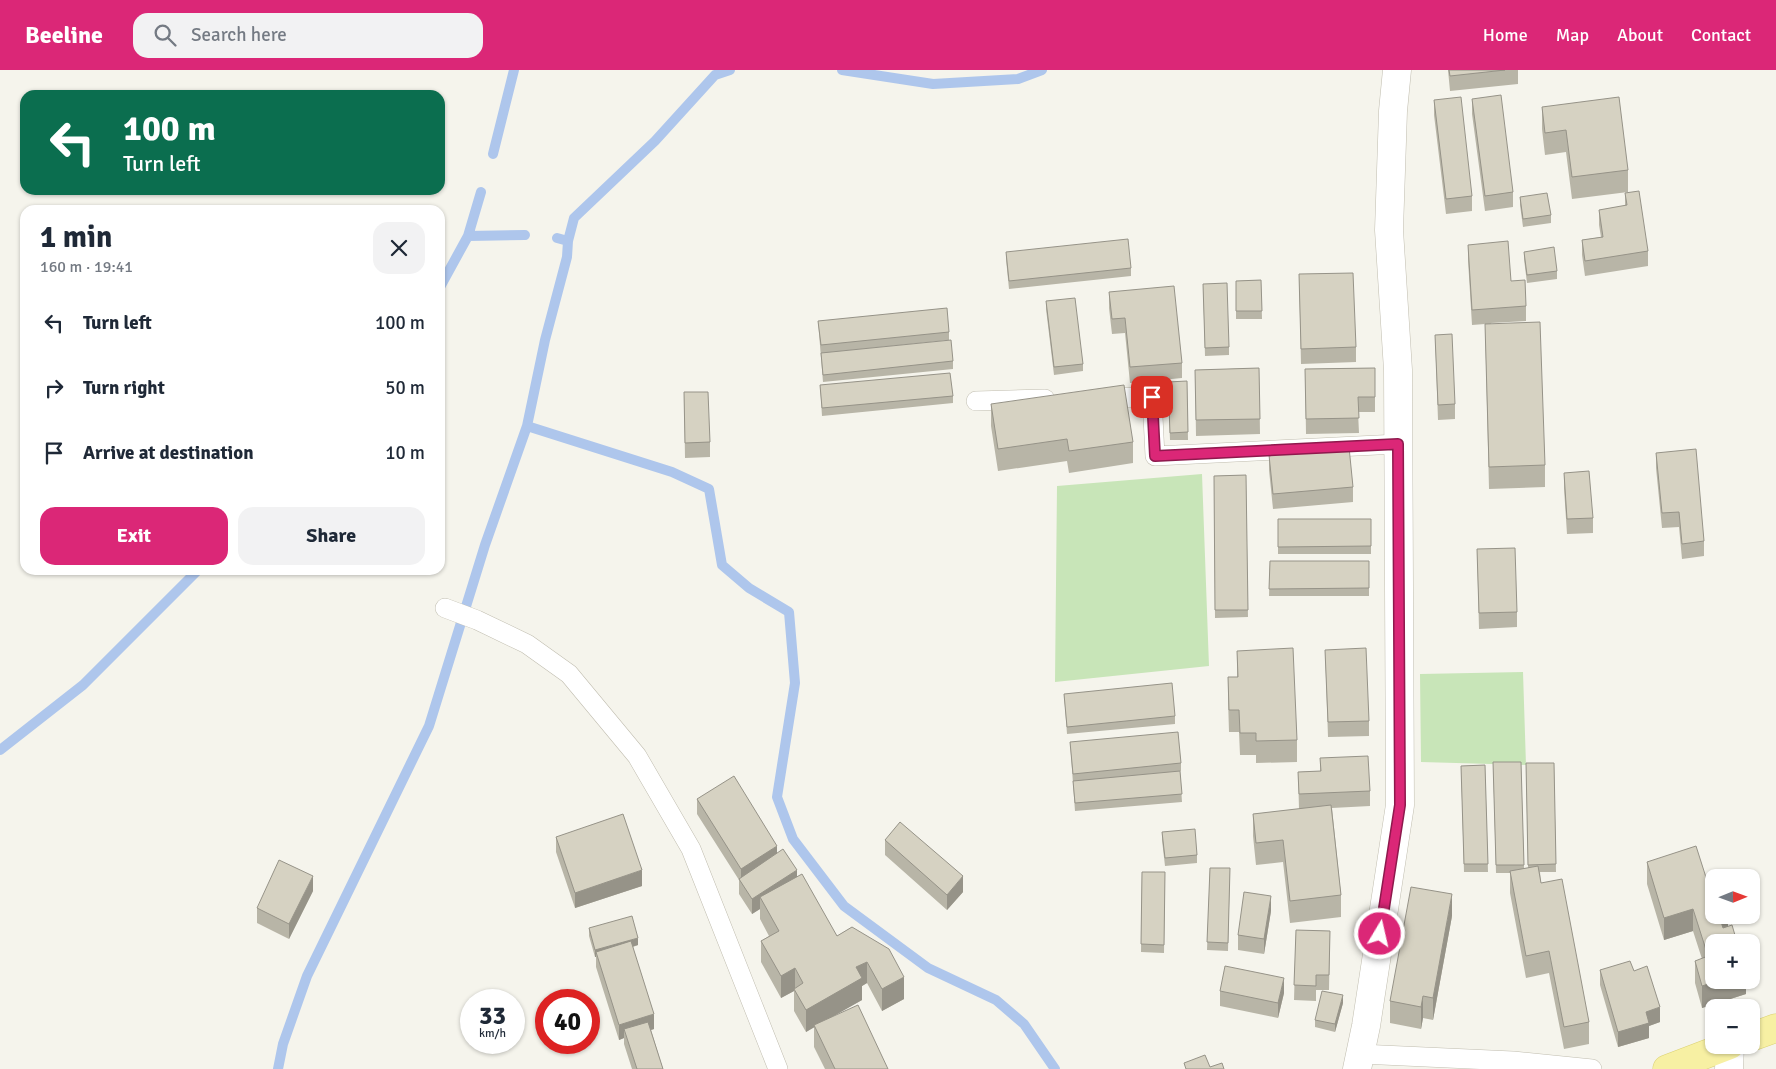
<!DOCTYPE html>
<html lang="en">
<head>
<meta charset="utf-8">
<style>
  body { margin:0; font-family:Signika,sans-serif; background:#f2f2f3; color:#1f2937; height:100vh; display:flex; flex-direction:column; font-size:19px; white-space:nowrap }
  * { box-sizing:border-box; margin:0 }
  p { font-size:16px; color:#747a83 }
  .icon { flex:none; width:28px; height:28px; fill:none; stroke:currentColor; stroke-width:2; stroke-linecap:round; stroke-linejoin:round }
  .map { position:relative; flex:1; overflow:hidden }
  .drawer { position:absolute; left:20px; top:135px; width:425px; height:370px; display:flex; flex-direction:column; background:#fff; border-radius:15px; box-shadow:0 1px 4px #0004 }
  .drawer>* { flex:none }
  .hud { position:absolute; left:20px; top:20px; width:425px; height:105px; border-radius:15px; box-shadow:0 1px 4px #0004; background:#0b6e4f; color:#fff; overflow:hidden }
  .needle { width:32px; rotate:89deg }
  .controls { position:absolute; left:1705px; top:799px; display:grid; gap:10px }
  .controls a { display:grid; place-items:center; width:55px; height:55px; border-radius:10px; background:#fff; box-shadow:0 1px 4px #0004; font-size:25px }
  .speed { position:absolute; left:460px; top:919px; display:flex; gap:10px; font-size:25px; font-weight:700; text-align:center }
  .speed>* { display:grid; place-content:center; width:65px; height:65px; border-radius:50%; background:#fff; box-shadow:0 1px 4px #0004; line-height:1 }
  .speed small { font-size:12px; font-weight:400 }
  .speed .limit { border:8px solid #d22; background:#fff; color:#111 }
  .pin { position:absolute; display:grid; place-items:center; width:42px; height:42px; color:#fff; margin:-21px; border-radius:10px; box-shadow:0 2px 8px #0006 }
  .me { position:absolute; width:55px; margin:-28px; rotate:9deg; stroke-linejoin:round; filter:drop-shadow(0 0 4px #0008) }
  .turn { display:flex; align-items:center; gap:18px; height:105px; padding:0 20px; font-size:22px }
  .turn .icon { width:65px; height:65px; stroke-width:2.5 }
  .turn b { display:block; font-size:35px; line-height:42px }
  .round { display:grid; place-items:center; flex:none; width:52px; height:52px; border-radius:15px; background:#f2f2f3 }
  .head { display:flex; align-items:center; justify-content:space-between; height:85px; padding:0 20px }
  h1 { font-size:30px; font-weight:700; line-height:38px }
  .action { display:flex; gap:10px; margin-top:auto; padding:10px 20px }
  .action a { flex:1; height:58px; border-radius:15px; background:#db2777; color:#fff; font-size:20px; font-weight:700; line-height:58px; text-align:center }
  .action a+a { background:#f2f2f3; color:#1f2937 }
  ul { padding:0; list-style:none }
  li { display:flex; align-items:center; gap:15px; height:65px; padding:0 20px }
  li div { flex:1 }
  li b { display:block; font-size:19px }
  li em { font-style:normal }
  header { display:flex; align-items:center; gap:30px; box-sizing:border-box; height:70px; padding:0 25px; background:#db2777; color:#fff }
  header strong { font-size:24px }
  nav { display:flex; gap:28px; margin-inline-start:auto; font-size:18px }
  .search { width:350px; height:45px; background:#f2f2f3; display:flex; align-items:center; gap:12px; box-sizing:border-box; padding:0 18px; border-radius:15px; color:#747a83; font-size:19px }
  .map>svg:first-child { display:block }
  .green { fill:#c8e5b8 }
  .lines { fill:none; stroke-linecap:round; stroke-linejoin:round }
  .stream { stroke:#aec6ec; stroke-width:10 }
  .service-casing { stroke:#c0bdaf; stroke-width:20 }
  .minor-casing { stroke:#c0bdaf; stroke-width:29 }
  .tertiary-casing { stroke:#c0bdaf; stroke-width:29 }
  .primary-casing { stroke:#dbd173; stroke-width:29 }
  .service { stroke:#fff; stroke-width:19 }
  .minor { stroke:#fff; stroke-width:28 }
  .tertiary { stroke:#fff; stroke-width:28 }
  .primary { stroke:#f7f0a3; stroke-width:28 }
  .wall { fill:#b8b5a7 }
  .shaded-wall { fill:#969388 }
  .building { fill:#d6d2c2; stroke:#969388 }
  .route-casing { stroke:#8e194d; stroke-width:12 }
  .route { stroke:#db2777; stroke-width:9 }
</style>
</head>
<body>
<header>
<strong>Beeline</strong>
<div class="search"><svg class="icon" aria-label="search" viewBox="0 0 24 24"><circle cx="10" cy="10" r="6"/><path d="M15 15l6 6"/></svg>Search here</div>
<nav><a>Home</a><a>Map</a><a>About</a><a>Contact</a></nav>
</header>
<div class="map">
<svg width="1776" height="999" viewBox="0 0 1776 999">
  <rect width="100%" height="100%" fill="#f5f4ec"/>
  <path class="green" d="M1202,404L1209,596L1055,612L1057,416Z
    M1523,602L1526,695L1421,692L1420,604Z"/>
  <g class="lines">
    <path class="stream" d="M842,0L933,14L1018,9L1042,0
      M493,84L514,0
      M468,166L525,165
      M557,168L568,171L574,148L655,71L715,5L730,0
      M568,171L567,187L545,270L527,356L672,402L709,419L722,495L749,518L789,542L795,613L777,727L793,769L844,836L928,898L996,930L1024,954L1055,999
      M440,217L468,166L481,122
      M0,680L83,615L198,500
      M278,999L283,974L307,906L429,656L485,475L527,356"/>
    <g class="service-casing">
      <path id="service" d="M1102,328L1152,327L1155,386L1398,374
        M976,331L1045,329
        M445,538L477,550L527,574L569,604L637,686L691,779L778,999
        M1360,984L1513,991L1592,999"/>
    </g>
    <g class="minor-casing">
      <path id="minor" d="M1729,999L1730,975"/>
    </g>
    <g class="tertiary-casing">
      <path id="tertiary" d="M1357,999L1366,956L1400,735L1398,300L1389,160L1393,41L1397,0"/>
    </g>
    <g class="primary-casing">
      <path id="primary" d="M1751,967L1776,958
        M1667,999L1730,975"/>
    </g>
    <use href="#service" class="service"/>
    <use href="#minor" class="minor"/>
    <use href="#tertiary" class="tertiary"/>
    <use href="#primary" class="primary"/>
  </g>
  <path class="wall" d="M1448,0H1518V14L1450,21Z
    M1472,29L1513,122V137L1485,141L1472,44Z
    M1434,30L1472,126V141L1446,144L1434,45Z
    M1542,37L1628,100V122L1572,129L1566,82L1545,85L1542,59Z
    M1625,123L1648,181V196L1585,206L1582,185V170L1601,167L1599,155V140L1625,136Z
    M1520,127L1551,145V153L1523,157L1520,135Z
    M1468,175L1526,236V251L1491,253L1545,395V417L1489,419L1485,254L1472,255L1468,190Z
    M1006,182L1131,198V206L1009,219L1006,189Z
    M1524,182L1557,201V209L1527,213L1524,189Z
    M1299,204L1356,277V292L1301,294Z
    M1261,210L1262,249H1236V211Z
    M1203,214L1229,277V285L1205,286Z
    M1109,222L1182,293V308L1130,313L1125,263L1112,264L1109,238Z
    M1046,231L1083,294V301L1054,305L1046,239Z
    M818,251L949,262V270L845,281L953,291V299L823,312Z
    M1435,265L1455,334V349L1438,350Z
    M1259,298L1260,364L1196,366L1195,300Z
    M1375,298V342H1358L1359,363L1306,364L1305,299Z
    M1187,311L1188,370H1170L1168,319Z
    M820,315L953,326V333L822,346Z
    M684,322L710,372V387L685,388Z
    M991,334L1133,372V393L1069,403L1067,391L998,401L991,356Z
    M1656,383L1704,471V486L1682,489L1679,457L1662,458L1656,398Z
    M1269,385L1353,417V432L1273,439L1269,400Z
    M1564,403L1593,448V463L1567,464L1564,418Z
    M1246,405L1248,547L1215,548L1214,406Z
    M1278,449H1371V484H1278Z
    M1477,479L1517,542V557L1479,559Z
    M1270,491H1369V526H1269Z
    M1325,580L1369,651V666L1328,667Z
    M1237,581L1297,670V692L1256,693V685H1240L1239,662H1229L1228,629V607H1237Z
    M1064,624L1175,646V654L1067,664Z
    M1070,672L1181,693V701H1180L1182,732L1075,741Z
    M1320,688L1370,721V736L1332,738L1341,825V847L1290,853L1283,792L1256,795L1253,766V744L1299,739L1298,702L1320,701Z
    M1493,692H1521L1524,798H1528L1526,693H1554L1556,802H1540L1541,813L1589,952V974L1564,979L1549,903L1526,908L1510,823V803H1496Z
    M1485,695L1488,802H1464L1461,696Z
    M697,729L777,783L797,807L837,866L852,857L904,929L882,941L867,913L862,916V930L831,947L888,999H825L814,977V957L806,962L794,941V921L781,928L761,892V871L769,866L760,849V839L752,844L739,824V810L697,744Z
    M1162,762L1197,785V793L1165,796L1162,770Z
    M556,767L642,816L575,838L556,782Z
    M885,770L963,822L947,840L885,785Z
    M1647,792L1711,823L1728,845V856L1746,910V924L1702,938L1695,913V891L1702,889L1693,861L1664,870L1647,814Z
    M1210,798H1230L1228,881L1207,880Z
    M1142,802H1165L1164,883L1141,882Z
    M313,821L289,869L257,853V838Z
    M1271,841L1264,884L1238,880V865Z
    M1452,846L1433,950L1423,948L1421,959L1390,953V931Z
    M589,858L638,875L633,877L654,959L651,960L663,999H632L624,974V968L619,970L596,897V887H595L589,866Z
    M1296,860L1330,861L1329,920H1316V931L1294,930Z
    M1600,900L1634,901L1660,952L1649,956V968L1618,977L1600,915Z
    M1220,921L1284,923L1278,948L1220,936Z
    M1343,933L1335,962L1315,957V950Z"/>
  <path class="shaded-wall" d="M777,776V792L741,813V799Z
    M642,800V816L575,838V823Z
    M797,800V815L760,827V839L752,844V829Z
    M313,806V821L289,869V854Z
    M963,806V822L947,840V825Z
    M1452,824V846L1433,950V928Z
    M1271,826V841L1264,884V869Z
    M1693,839V861L1664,870V848Z
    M1718,845H1728V862L1718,865Z
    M638,868V875L598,886L596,882V887H595V880Z
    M867,892V913L862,916V930L806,962V940L856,897Z
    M795,898V920L794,919V921L781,928V906Z
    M904,907V929L882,941V919Z
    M1284,908V923L1278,948V933Z
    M1721,910H1746V924L1702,938V916Z
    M1343,925V933L1335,962V954Z
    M1423,926V948L1421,959V937Z
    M1660,937V952L1649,956V968L1618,977V962L1646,942Z
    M654,944V959L627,967L624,959V968L619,970V955Z"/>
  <path class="building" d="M1449,0H1505L1450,6Z
    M1501,25L1513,122L1485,126L1472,29Z
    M1461,27L1472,126L1446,129L1434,30Z
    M1619,27L1628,100L1572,107L1566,60L1545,63L1542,37Z
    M1639,121L1648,181L1585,191L1582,170L1603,167L1599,140L1627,135L1625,123Z
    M1547,123L1551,145L1523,149L1520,127Z
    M1128,169L1131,198L1009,211L1006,182Z
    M1508,171L1511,211L1525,210L1526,236L1472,240L1468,175Z
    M1554,177L1557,201L1527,205L1524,182Z
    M1353,203L1356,277L1301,279L1299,204Z
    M1261,210L1262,241H1236V211Z
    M1227,213L1229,277L1205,278L1203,214Z
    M1174,216L1182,293L1130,297L1125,248L1112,249L1109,222Z
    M1075,228L1083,294L1054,297L1046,231Z
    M947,238L949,262L821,275L818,251Z
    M1540,252L1545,395L1489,397L1485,254Z
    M1452,264L1455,334L1438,335L1435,265Z
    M951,270L953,291L823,305L821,283Z
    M1259,298L1260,349L1196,350L1195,300Z
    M1375,298V327H1358L1359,348L1306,349L1305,299Z
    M950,303L953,326L822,338L820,315Z
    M1187,311L1188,362L1170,363L1168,312Z
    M1124,315L1133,372L1069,381L1067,369L998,379L991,334Z
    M684,322H708L710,372L685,373Z
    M1349,377L1353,417L1273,424L1269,385Z
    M1696,379L1704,471L1682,474L1679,442L1662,443L1656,383Z
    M1589,401L1593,448L1567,449L1564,403Z
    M1246,405L1248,540H1215L1214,406Z
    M1278,449H1371V476L1278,477Z
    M1515,478L1517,542L1479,543L1477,479Z
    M1270,491H1369V518L1269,519Z
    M1293,578L1297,670L1256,671V663H1240L1239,640H1229L1228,607H1238L1237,581Z
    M1366,578L1369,651L1328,652L1325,580Z
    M1172,613L1175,646L1067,657L1064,624Z
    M1178,662L1181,693L1073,704L1070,672Z
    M1368,686L1370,721L1299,724L1298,702L1321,701L1320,688Z
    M1493,692H1521L1524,795H1496Z
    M1526,693H1554L1556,794L1528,795Z
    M1485,695L1488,794H1464L1461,696Z
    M1180,701L1182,724L1075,733L1073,711Z
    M734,706L777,776L741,799L697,729Z
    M1331,735L1341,825L1290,831L1283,770L1256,773L1253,744Z
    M623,744L642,800L575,823L556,767Z
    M900,752L963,806L947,825L885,770Z
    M1195,759L1197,785L1165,788L1162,762Z
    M1696,776L1711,823L1714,822V845H1719L1723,858L1732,855L1737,872H1714V910H1721L1702,916L1695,891L1708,886L1693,839L1664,848L1647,792Z
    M783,779L797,800L752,829L739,809Z
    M279,790L313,806L289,854L257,838Z
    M1538,796L1541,813L1562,809L1589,952L1564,957L1549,881L1526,886L1510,801Z
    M1210,798H1230L1228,873L1207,872Z
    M1142,802H1165L1164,875L1141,874Z
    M802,804L837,866L852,857L889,879L904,907L882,919L867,892L856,897L862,908L806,940L794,919L803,913L795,898L781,906L761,871L779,861L760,827Z
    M1411,817L1452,824L1433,928L1423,926L1421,937L1390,931Z
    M1244,822L1271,826L1264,869L1238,865Z
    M632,846L638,868L595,880L589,858Z
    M1296,860L1330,861L1329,905H1316V916L1294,915Z
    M631,871L654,944L619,955L596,882Z
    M1630,891L1634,901L1647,896L1660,937L1646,942L1649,953L1618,962L1600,900Z
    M1225,896L1284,908L1278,933L1220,921Z
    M1322,921L1343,925L1335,954L1315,950Z
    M858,935L888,999H835L814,955Z
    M648,952L663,999H637L624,959Z
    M1205,985L1210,997L1222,993L1224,999H1186L1184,993Z"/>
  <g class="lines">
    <g class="route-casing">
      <path id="route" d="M1152,327L1155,386L1398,374L1400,735L1380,864"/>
    </g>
    <use href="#route" class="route"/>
  </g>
</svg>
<div class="controls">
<a><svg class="needle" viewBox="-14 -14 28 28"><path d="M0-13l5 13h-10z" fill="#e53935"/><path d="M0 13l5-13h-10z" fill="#747a83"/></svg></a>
<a>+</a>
<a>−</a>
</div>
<div class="speed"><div>33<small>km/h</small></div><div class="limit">40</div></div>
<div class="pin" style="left:1152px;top:327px;background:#d93025"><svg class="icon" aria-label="arrive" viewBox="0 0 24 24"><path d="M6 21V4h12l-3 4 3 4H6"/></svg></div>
<svg class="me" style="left:1380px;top:864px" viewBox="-20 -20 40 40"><circle r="17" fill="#db2777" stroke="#fff" stroke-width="3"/><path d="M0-11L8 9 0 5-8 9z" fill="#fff"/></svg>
<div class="hud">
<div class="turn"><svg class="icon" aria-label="left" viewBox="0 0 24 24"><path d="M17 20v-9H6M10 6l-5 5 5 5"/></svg><div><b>100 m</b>Turn left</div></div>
</div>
<section class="drawer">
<div class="head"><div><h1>1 min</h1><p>160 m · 19:41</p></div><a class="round"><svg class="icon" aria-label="close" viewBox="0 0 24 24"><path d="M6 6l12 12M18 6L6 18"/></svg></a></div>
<ul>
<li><svg class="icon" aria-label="left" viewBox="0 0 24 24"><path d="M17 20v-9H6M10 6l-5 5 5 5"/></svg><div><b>Turn left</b></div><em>100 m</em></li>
<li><svg class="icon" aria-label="right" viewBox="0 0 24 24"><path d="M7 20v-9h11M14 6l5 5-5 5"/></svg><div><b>Turn right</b></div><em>50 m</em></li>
<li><svg class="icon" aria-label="arrive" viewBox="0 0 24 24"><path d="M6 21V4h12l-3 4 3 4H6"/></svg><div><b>Arrive at destination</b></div><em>10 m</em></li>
</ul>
<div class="action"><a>Exit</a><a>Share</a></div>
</section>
</div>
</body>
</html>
